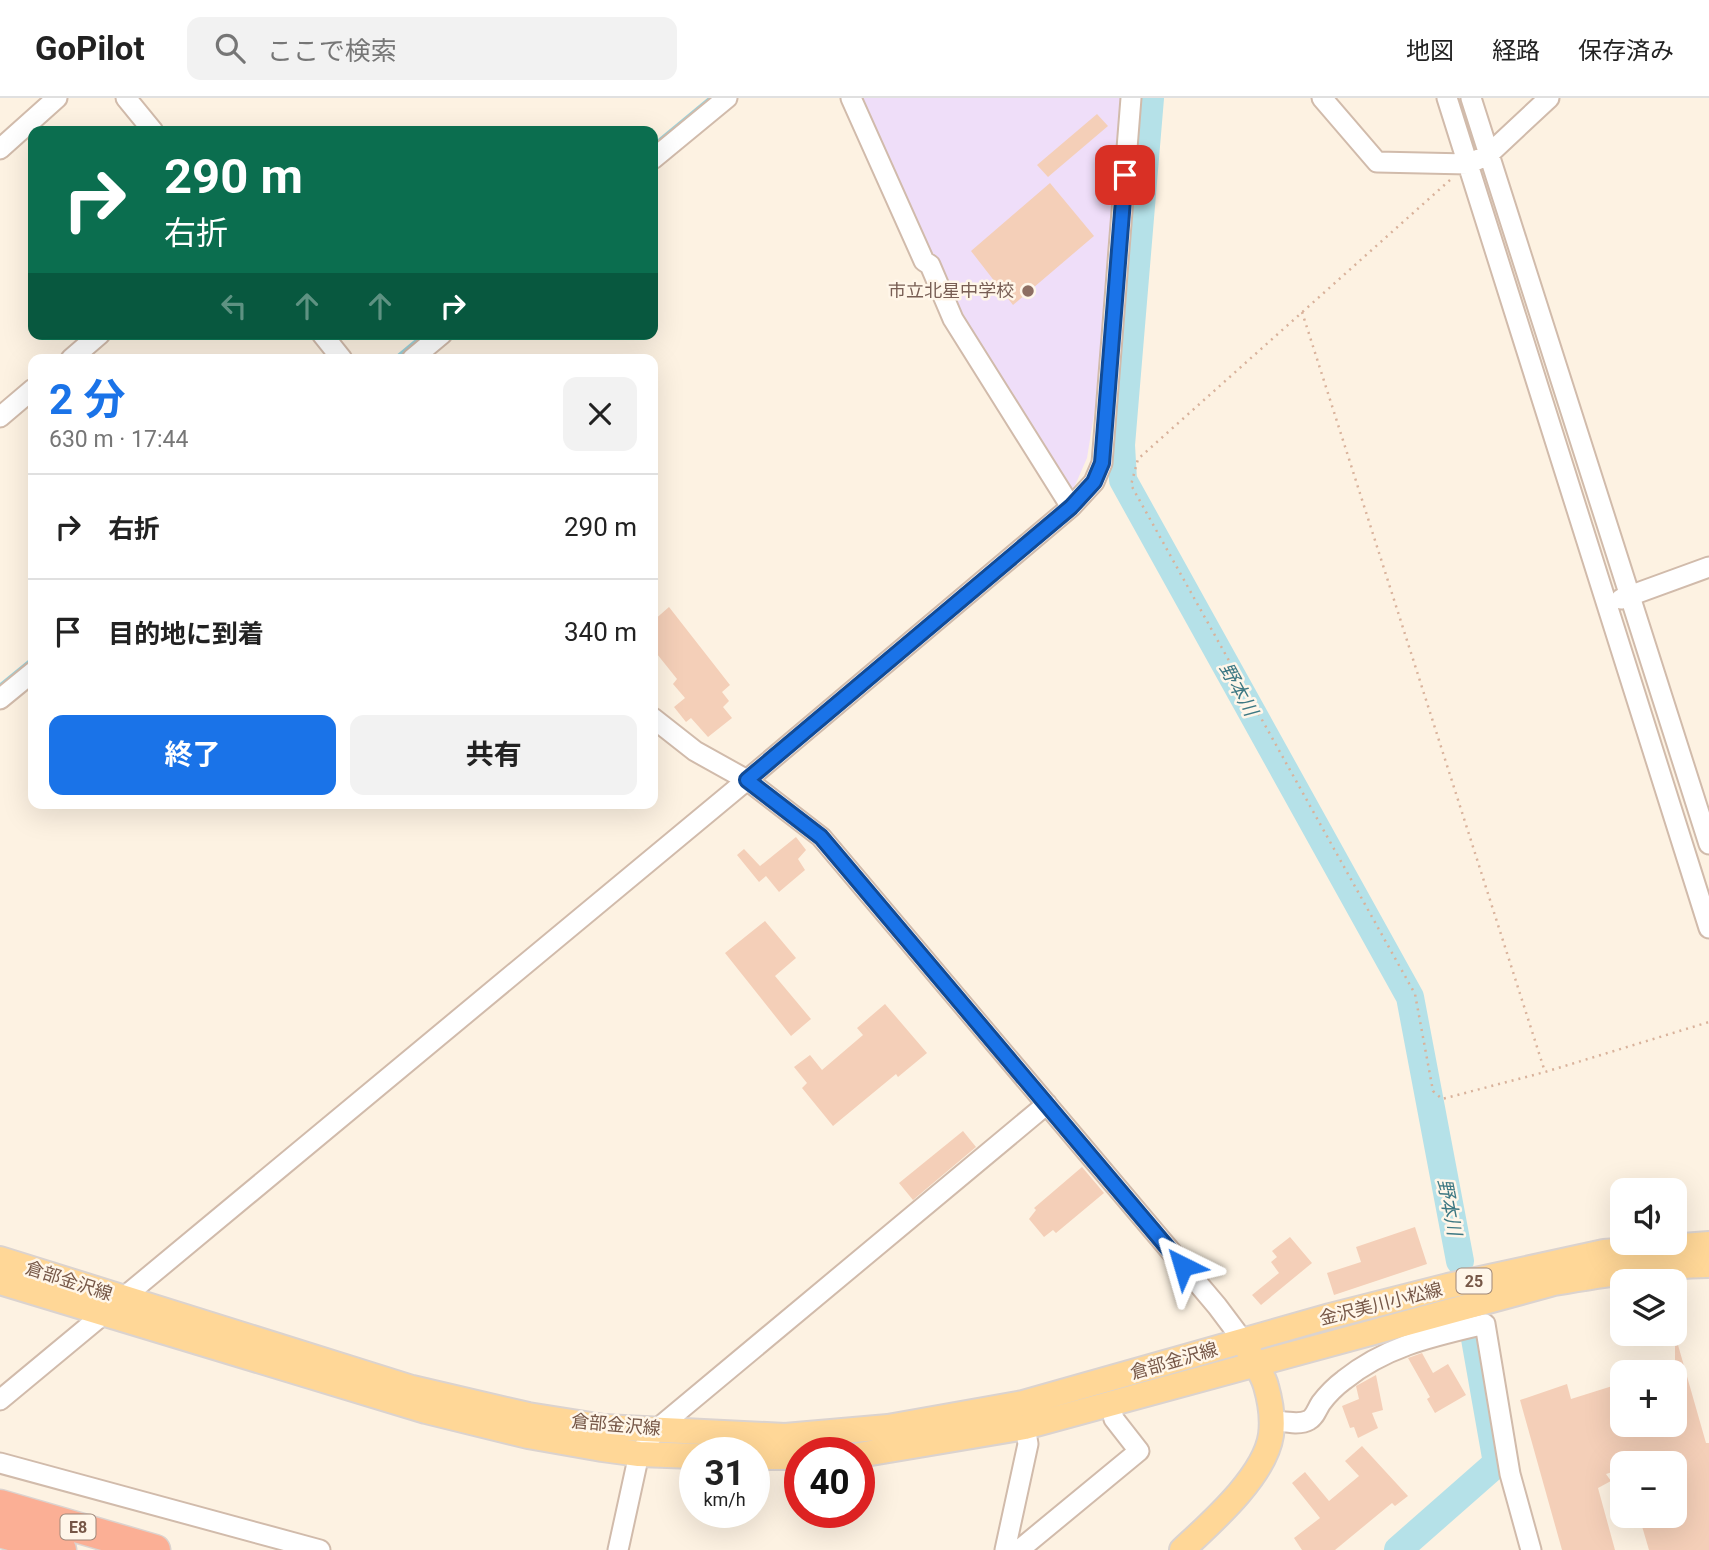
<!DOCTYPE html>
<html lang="ja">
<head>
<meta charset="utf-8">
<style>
  body { margin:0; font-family:Roboto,"Noto Sans JP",sans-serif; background:#f2f2f2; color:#222; height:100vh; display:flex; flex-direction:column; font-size:26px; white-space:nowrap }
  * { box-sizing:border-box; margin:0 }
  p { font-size:23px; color:#767676 }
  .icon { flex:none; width:38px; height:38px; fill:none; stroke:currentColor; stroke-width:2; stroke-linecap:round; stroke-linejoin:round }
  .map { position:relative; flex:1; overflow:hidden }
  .sheet { position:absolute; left:28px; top:256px; width:630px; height:455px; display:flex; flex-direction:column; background:#fff; border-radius:14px; box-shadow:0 7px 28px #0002 }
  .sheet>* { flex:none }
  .banner { position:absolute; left:28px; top:28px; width:630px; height:214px; border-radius:14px; box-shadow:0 7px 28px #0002; background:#0b6e4f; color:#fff; overflow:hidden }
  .controls { position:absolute; left:1610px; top:1080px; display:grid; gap:14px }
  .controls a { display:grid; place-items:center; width:77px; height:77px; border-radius:14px; background:#fff; box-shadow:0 7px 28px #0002; font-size:35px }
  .speed { position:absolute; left:679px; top:1339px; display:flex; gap:14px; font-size:35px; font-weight:700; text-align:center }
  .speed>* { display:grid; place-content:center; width:91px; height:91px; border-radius:50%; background:#fff; box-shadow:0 7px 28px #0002; line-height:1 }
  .speed small { font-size:18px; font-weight:400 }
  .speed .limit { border:10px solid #d22; background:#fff; color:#111 }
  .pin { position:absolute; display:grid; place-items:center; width:60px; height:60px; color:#fff; margin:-30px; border-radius:14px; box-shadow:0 4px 10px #0006 }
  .me { position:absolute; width:77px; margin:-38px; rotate:320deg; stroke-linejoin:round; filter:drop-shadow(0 0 5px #0008) }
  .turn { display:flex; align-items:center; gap:24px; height:147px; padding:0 21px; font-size:32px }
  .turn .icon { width:91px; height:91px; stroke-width:2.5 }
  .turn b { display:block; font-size:49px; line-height:60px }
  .lanes { display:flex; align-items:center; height:66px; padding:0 21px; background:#0003; justify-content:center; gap:35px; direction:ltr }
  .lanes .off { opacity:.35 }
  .round { display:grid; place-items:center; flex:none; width:74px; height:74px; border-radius:14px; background:#f2f2f2 }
  .summary { display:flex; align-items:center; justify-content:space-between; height:119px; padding:0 21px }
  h1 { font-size:42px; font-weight:700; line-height:52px; color:#1a73e8 }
  .button { display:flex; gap:14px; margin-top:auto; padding:14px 21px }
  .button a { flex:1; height:80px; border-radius:14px; background:#1a73e8; color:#fff; font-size:28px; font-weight:700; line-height:80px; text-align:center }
  .button a+a { background:#f2f2f2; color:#222 }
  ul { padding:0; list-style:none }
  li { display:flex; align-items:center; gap:21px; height:105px; padding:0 21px; border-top:2px solid #e0e0e0 }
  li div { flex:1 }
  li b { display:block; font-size:26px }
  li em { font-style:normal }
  header { display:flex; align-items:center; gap:42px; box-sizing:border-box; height:98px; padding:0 35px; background:#fff; border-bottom:2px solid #e0e0e0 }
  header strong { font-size:33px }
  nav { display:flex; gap:38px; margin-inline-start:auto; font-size:24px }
  .search { width:490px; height:63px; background:#f2f2f2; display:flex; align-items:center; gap:18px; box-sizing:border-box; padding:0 24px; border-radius:14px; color:#767676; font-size:26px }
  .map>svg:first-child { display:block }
  .education { fill:#efdef9 }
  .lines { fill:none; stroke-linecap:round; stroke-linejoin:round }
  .stream { stroke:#9bd1da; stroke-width:4.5 }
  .river { stroke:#b5e1e8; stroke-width:28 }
  .building { fill:#f4cfb8 }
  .minor-casing { stroke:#d1bbab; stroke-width:23 }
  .major-casing { stroke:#dbd3cf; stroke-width:28 }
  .highway-casing { stroke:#dbd3cf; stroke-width:33 }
  .path { stroke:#d9b29b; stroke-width:2.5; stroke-dasharray:2 5; stroke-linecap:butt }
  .minor { stroke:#fff; stroke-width:19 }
  .major { stroke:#ffd797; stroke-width:24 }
  .highway { stroke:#fbaf95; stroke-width:30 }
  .route-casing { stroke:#114b97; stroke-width:18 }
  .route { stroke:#1a73e8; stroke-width:12 }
  .education-dot { fill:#8d6e63; stroke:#fff6e9; stroke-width:2.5 }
  .labels { text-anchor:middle; stroke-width:5; stroke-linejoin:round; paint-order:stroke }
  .shield { fill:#fff6e9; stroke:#9f8778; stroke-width:2 }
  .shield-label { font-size:16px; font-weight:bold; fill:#765747 }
  .education-label { font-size:18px; fill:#785e54; stroke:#fff6e9; text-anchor:end }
  .street-label { font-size:18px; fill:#765747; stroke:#fff6e9 }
  .water-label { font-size:19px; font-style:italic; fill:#3d7883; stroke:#fff6e9 }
</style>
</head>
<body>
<header>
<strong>GoPilot</strong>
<div class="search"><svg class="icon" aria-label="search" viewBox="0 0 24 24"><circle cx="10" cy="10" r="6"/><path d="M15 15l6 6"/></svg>ここで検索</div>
<nav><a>地図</a><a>経路</a><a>保存済み</a></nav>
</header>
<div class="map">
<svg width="1709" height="1452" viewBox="0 0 1709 1452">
  <rect width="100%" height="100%" fill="#fdf2e2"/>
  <path class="education" d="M855,0H1123L1099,286L1087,360L1073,392H1067L963,226Z"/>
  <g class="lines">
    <path class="stream" d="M653,48L711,0
      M395,261L425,236
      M0,588L33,561"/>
    <path class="river" d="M1150,0L1121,347L1123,382L1410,899L1460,1163
      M1398,1452L1497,1365L1474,1235"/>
  </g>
  <path class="building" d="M1097,16L1108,28L1048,79L1037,67Z
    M1050,85L1094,138L1013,207L971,153Z
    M669,509L730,587L722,594L729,603L723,609L732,620L708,639L691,620L686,624L674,609L685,600L673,586L677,581L653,551V523Z
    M796,739L806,752L798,761L805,772L779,794L766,778L759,784L737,757L744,751L760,768Z
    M765,823L796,860L775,878L811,921L791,938L725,855Z
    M885,906L927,955L898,979L896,976L833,1028L802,990L807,985L794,969L810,957L822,972L863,937L857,930Z
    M963,1033L976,1049L913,1102L899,1085Z
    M1082,1069L1104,1095L1056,1135L1053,1132L1044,1139L1029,1121L1036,1112L1034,1110Z
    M1415,1129L1427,1166L1334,1197L1327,1175L1361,1164L1356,1149Z
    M1290,1139L1312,1165L1261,1207L1252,1197L1279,1175L1271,1164L1277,1159L1272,1153Z
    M1678,1247L1706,1345H1709V1452H1649L1639,1418H1675V1365H1622V1371L1606,1376L1611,1383L1598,1390L1615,1452H1562L1520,1302L1567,1286L1571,1301L1622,1285V1326H1675V1248Z
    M1422,1255L1433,1275L1448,1266L1466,1297L1435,1315L1427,1301L1430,1299L1408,1260Z
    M1376,1277L1383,1312L1372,1315L1378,1330L1358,1340L1354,1329L1350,1330L1342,1308L1359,1301L1356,1288Z
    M1362,1348L1408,1398L1395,1408L1392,1405L1335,1452H1302L1294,1440L1320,1420L1292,1385L1305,1374L1329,1403L1359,1378L1345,1363Z"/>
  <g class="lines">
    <g class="minor-casing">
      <path id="minor" d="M126,0L153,33
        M851,0L924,163L930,167L953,221L1071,409
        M1322,0L1377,64L1468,66L1488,57L1549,0
        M1447,0L1709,830
        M1471,0L1709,746
        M0,51L57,0
        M653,61L727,0
        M322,236L342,261
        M71,261L100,236
        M412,261L442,236
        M0,319L33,291
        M1621,501L1709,469
        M0,601L33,574
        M653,620L695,653L747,682L821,739L1217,1208L1244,1244
        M0,1302L747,682L1071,409L1094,384L1102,365L1131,0
        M1271,1322C1282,1323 1299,1328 1309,1322C1315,1319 1317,1311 1321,1305C1327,1297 1336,1288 1344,1282C1386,1248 1434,1238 1485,1226L1510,1376L1531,1452
        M0,1365L320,1452
        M618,1452L639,1356L657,1331L1047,1006
        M1005,1452L1028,1346L1025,1329
        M1019,1452L1139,1353L1114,1321L1110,1306"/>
    </g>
    <g class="major-casing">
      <path id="major" d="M0,1161L412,1290L528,1317L604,1329L785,1338L888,1329L1023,1305L1330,1218L1448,1188L1604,1154L1709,1146
        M0,1184L426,1313L528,1338L602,1351L639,1356L695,1358
        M859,1357L1025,1329L1554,1185C1606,1176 1657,1168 1709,1167
        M754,1359H800
        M1182,1452C1211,1425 1265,1378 1271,1337C1273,1322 1270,1302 1266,1288C1263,1276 1254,1265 1249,1254"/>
    </g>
    <g class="highway-casing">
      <path id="highway" d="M0,1407L155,1452
        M0,1434L61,1452"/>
    </g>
    <path class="path" d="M1450,82L1138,361L1131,387L1415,896L1433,993L1442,1001L1545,974L1709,924
      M1302,214L1545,974"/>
    <use href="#minor" class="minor"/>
    <use href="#major" class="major"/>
    <use href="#highway" class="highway"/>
  </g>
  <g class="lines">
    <g class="route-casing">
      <path id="route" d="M1125,77L1102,365L1094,384L1071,409L747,682L821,739L1183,1168"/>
    </g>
    <use href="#route" class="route"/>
  </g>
  <circle class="education-dot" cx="1028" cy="193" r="7"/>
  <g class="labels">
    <g class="shield">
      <rect x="1456.5" y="1170.5" width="35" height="25" rx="5"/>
      <rect x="60.5" y="1416.5" width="35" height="25" rx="5"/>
    </g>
    <g class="shield-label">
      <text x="1474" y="1189">25</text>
      <text x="78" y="1435">E8</text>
    </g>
    <g class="education-label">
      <text x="1014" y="199">市立北星中学校</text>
    </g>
    <g class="street-label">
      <text transform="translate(69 1183) rotate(18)" y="6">倉部金沢線</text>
      <text transform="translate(1381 1206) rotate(-14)" y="6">金沢美川小松線</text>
      <text transform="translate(1174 1263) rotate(-16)" y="6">倉部金沢線</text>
      <text transform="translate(616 1327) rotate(5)" y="6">倉部金沢線</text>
    </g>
    <g class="water-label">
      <text transform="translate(1239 591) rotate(61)" y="7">野本川</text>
      <text transform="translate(1450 1109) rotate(79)" y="7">野本川</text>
    </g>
  </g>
</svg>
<div class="controls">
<a><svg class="icon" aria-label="sound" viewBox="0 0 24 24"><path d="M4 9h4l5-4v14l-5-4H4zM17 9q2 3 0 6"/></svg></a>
<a><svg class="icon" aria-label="layers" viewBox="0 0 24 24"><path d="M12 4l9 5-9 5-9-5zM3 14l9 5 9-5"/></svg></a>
<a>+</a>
<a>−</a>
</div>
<div class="speed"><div>31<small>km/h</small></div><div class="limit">40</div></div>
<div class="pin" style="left:1125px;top:77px;background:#d93025"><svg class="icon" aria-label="arrive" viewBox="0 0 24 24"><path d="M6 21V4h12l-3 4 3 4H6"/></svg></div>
<svg class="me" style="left:1183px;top:1168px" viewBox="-20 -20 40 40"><path d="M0-17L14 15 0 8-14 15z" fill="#1a73e8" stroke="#fff" stroke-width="4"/></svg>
<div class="banner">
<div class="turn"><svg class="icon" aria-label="right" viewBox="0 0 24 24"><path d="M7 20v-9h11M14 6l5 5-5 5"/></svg><div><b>290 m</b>右折</div></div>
<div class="lanes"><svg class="icon off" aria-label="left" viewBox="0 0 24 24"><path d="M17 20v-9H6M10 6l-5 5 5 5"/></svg><svg class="icon off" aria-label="ahead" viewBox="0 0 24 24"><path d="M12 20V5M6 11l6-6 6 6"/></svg><svg class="icon off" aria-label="ahead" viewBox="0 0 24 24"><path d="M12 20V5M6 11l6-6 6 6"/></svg><svg class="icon" aria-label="right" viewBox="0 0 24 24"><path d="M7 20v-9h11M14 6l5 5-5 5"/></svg></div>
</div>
<section class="sheet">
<div class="summary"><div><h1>2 分</h1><p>630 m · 17:44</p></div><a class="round"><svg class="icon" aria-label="close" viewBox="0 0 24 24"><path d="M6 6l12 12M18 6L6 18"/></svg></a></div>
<ul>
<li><svg class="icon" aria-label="right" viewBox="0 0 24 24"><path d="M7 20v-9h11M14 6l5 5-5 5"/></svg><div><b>右折</b></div><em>290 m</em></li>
<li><svg class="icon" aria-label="arrive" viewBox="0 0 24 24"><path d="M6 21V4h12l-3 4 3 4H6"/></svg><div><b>目的地に到着</b></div><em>340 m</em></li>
</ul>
<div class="button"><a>終了</a><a>共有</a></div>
</section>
</div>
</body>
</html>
